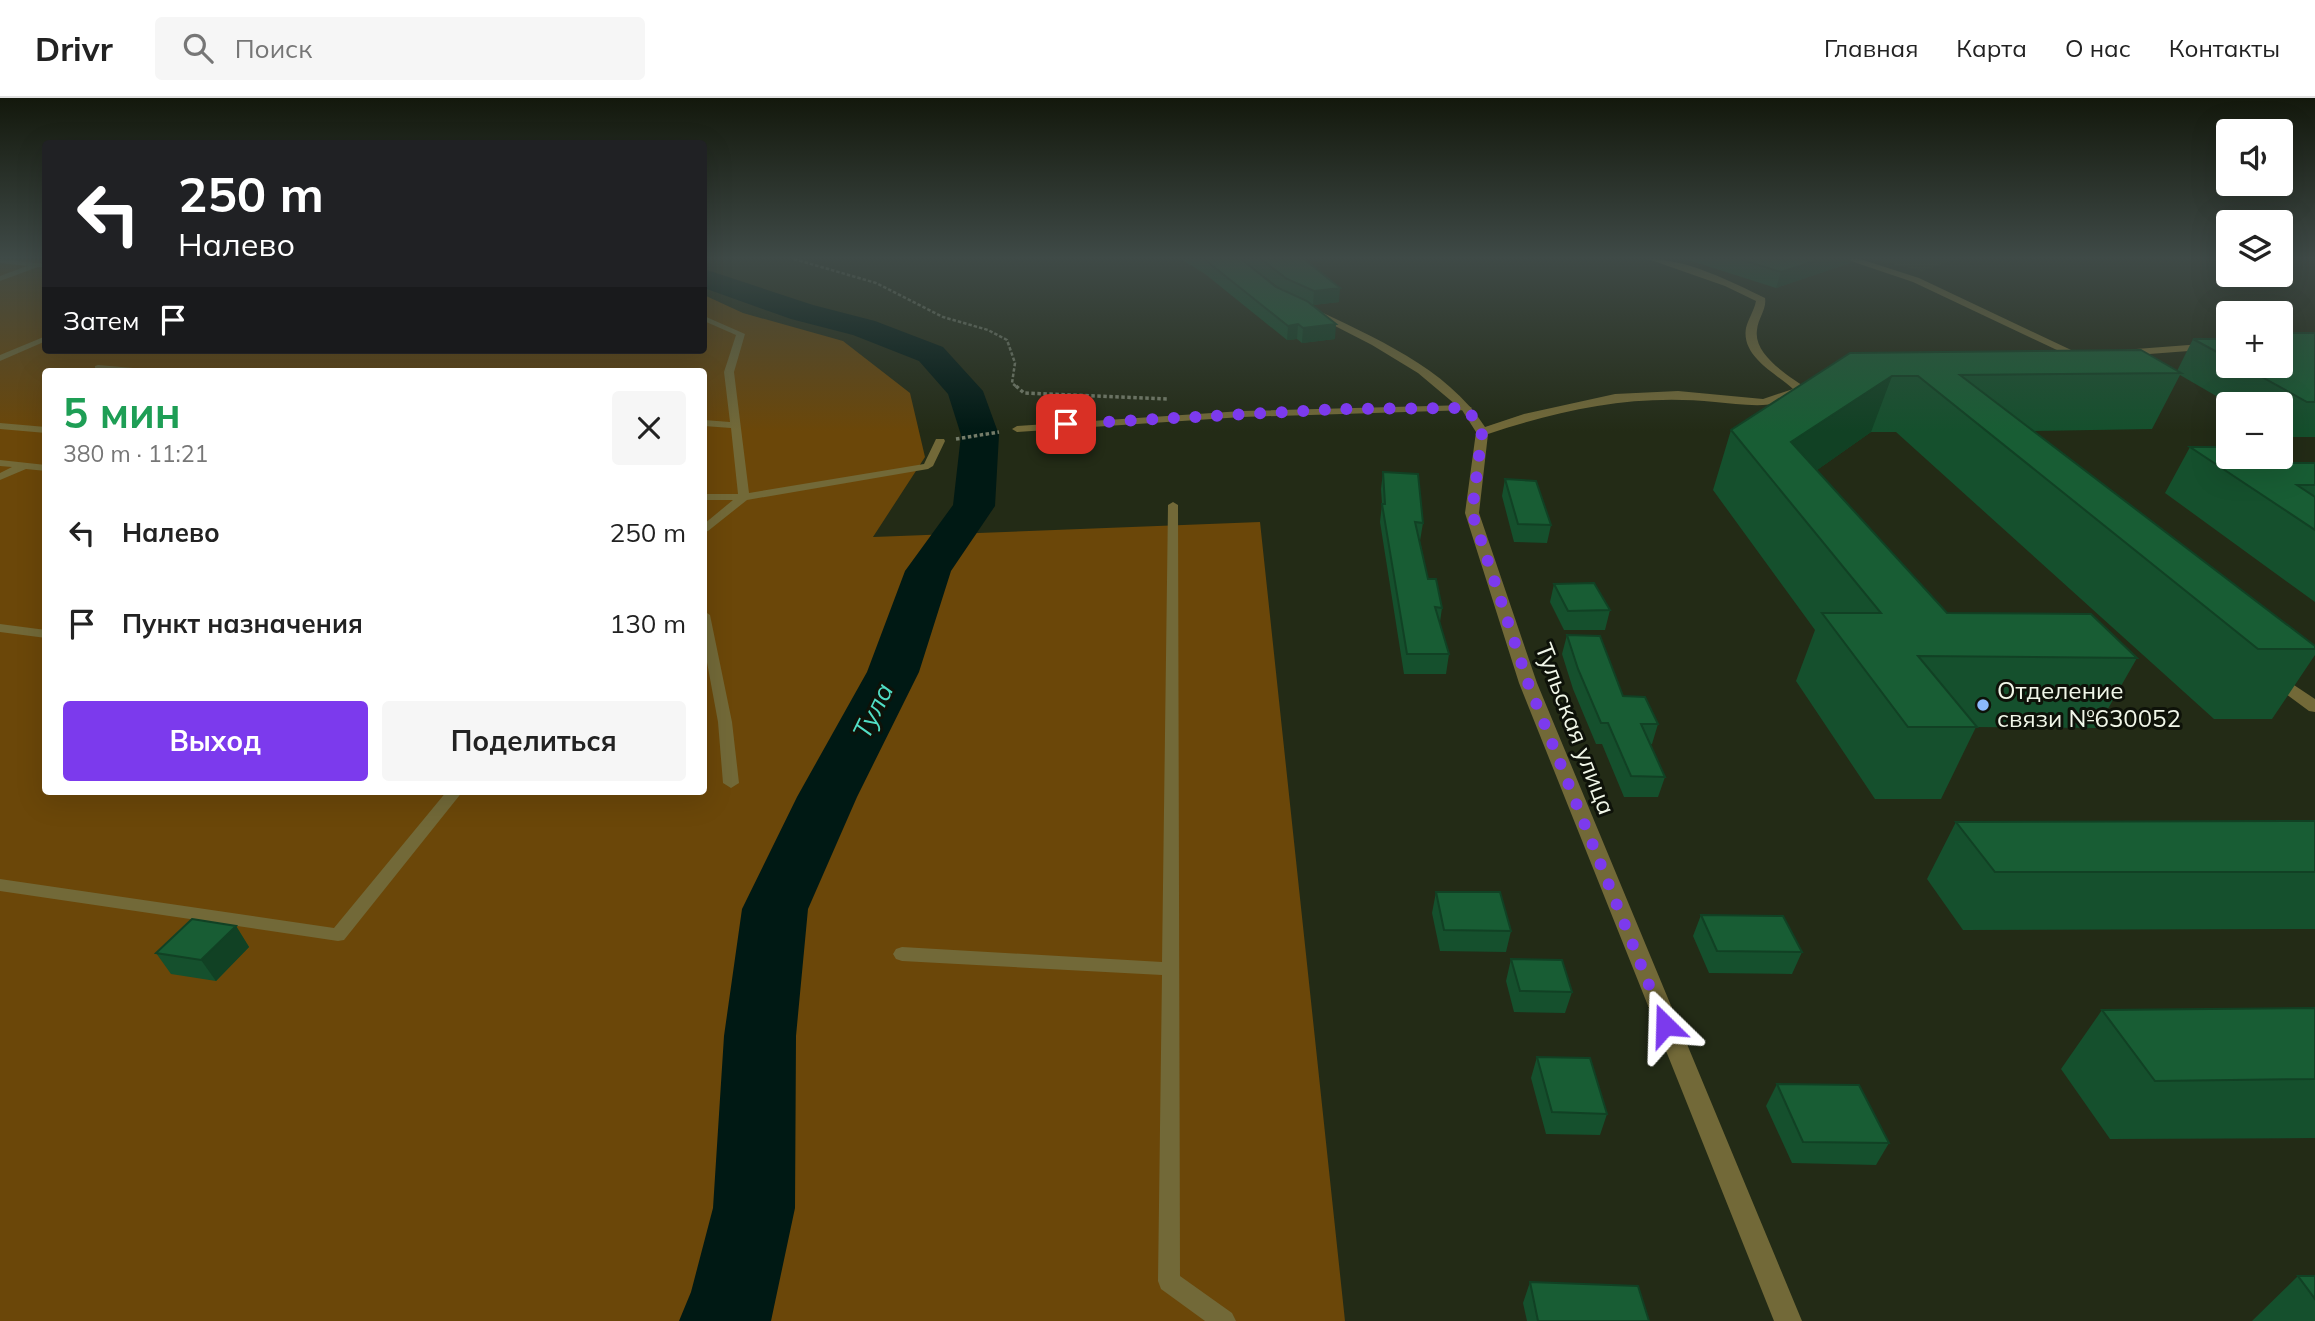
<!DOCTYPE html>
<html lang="ru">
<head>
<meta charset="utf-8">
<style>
  body { margin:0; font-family:Mulish,sans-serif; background:#f6f6f6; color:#222; height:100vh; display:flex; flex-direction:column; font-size:26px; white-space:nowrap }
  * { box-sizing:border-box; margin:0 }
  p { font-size:23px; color:#767676 }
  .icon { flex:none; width:38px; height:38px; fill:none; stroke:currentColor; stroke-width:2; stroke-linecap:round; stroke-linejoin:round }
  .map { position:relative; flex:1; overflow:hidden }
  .sheet { position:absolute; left:42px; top:270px; width:665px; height:427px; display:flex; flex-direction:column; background:#fff; border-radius:7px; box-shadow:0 7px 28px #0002 }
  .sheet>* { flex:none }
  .guide { position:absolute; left:42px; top:42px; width:665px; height:214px; border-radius:7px; box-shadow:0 7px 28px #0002; background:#202124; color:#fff; overflow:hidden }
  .controls { position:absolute; left:2216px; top:21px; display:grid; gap:14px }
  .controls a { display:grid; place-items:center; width:77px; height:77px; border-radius:7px; background:#fff; box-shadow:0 7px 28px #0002; font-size:35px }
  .pin { position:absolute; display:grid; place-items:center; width:60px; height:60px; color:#fff; margin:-30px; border-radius:14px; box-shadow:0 4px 10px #0006 }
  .me { position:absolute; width:77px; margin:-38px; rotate:338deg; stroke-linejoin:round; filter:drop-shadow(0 0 5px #0008) }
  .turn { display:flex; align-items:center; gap:24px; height:147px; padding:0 21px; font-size:32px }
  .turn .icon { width:91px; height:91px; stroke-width:2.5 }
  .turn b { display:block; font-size:49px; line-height:60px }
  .then { display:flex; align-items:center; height:66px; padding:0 21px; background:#0003; gap:14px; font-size:26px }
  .round { display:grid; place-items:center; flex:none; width:74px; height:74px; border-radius:7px; background:#f6f6f6 }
  .head { display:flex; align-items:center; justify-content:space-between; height:119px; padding:0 21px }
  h1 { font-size:42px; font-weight:700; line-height:52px; color:#1e9e55 }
  .action { display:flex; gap:14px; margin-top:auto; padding:14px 21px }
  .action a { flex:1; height:80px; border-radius:7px; background:#7c3aed; color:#fff; font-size:28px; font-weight:700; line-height:80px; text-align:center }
  .action a+a { background:#f6f6f6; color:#222 }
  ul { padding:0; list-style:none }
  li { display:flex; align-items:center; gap:21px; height:91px; padding:0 21px }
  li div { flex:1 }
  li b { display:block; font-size:26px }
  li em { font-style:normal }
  header { display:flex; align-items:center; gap:42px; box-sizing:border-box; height:98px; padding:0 35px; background:#fff; border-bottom:2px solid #e0e0e0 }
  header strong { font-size:33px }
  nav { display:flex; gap:38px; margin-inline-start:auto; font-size:24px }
  .search { width:490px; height:63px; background:#f6f6f6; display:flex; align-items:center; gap:18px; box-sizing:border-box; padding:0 24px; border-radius:7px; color:#767676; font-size:26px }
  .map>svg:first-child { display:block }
  .built { fill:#2a3519 }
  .green { fill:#6b4709; fill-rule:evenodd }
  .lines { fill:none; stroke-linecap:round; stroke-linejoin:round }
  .river { fill:#001914; fill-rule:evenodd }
  .path-far1 { stroke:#747c69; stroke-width:2.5; stroke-dasharray:3.5 2; stroke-linecap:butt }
  .path { stroke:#747c69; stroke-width:3.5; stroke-dasharray:3.5 2.5; stroke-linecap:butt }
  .lane { fill:#726938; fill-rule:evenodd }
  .street { fill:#726938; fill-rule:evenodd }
  .wall { fill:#15502d; fill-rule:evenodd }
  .shaded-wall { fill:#114124 }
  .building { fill:#185d34; stroke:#114124; stroke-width:2 }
  .route { stroke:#7c3aed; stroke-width:12; stroke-dasharray:0 21.6 }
  .poi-dot { fill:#8cb9fc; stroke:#0e1209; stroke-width:2.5 }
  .labels { text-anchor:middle; stroke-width:6; stroke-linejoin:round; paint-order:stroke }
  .poi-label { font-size:24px; fill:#f1f7e9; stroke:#0e1209; text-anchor:start }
  .street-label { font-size:24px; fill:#f1f7e9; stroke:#0e1209 }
  .water-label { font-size:26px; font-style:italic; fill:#50dec5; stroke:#0e1209 }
</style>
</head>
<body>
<header>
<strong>Drivr</strong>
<div class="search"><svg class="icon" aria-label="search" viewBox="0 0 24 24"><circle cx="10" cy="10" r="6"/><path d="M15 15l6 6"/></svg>Поиск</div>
<nav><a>Главная</a><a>Карта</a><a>О нас</a><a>Контакты</a></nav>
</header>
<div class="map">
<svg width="2315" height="1223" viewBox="0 0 2315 1223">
  <rect width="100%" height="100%" fill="#232b16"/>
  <path class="built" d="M1871,161H1956L1922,173Z"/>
  <path class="green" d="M0,161H45L46,252H704V197L743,215L843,243L910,295L925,359L873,439L1260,424L1345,1223H0ZM46,273H704V693H46Z"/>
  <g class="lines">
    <path class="river" d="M704,171L813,207L875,223L943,249L983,293L999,337L995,408L951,473L919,574L857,699L808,811L796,938L795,1110L771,1223H679L691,1194L713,1110L724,938L742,811L797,699L867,574L905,473L953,407L961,337L948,296L919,263L853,237L791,221L704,190Z"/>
    <path class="path-far1" d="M794,161L876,185L943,219L988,232L1007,242L1015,265L1012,285L1018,290"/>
    <path class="path" d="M1016,288L1024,295L1167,301
      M956,341L999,334"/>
    <path class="lane" d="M0,161L46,166V170L38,169L0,183V178L27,168L0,165Z
      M2209,161L2227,162L2228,166Z
      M704,218L745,236L734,274L749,395L924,366L936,341H944L945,343L933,368L928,371L747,402L708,433L704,434V426L733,402H704V396H738L731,330L704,328V322L730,324L724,274L736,237L704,223Z
      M46,238V243L0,263V257Z
      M98,267L133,270L138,273L95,272V268Z
      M1467,307L1472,310L1470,312L1242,319L1017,334L1012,331L1017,328L1242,313Z
      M0,325L46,329V335L0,331Z
      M0,362L46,367V373L26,371L0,382V375L12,369L0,368Z
      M1173,404L1178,407L1180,1178L1232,1215L1236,1223H1205L1161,1191L1158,1183L1162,877L902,863L896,861L893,856L896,851L902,849L1162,864L1168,407Z
      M704,513L710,517L732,624L739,685L731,690L723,685L718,624L704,548Z
      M0,526L46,532V540L0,534Z
      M447,693H463L344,842L338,843L0,793V781L334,830Z"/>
    <path class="street" d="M1648,161C1687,161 1730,183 1765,200C1767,211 1758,220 1757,232C1753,258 1791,279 1809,292C1783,313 1746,307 1715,304C1635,296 1564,311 1488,336L1479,415L1537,585L1802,1223H1774L1519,585L1465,415L1476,334L1462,312L1418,275L1372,247L1302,211L1311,209C1372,239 1447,269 1485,329L1524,316L1615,296L1678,293L1763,301L1793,291C1776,275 1741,259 1746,230C1748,221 1754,213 1756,203L1725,188Z
      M1845,161H1860L1919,180L2086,259L2076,261L1913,184Z
      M2228,244V250L2123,258L2118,255L2123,252Z
      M2273,573L2315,601V614L2309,613L2267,582L2265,578Z"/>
  </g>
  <path class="wall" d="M1181,161H1304L1339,204L1313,207L1335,241L1302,245L1297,241L1287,242L1205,176ZM1242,162L1244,163L1282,192L1276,189Z
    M1685,161H1851L1850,165L1776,190Z
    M2225,235H2228V268H2280L2315,235V339H2287L2280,336V306H2230L2180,277L2152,331L2033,333L2315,548V557L2272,621H2214L1896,334H1871L1817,372L1947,515L2137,560L2097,630L1976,629L1941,701H1875L1796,583L1815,532L1713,392L1731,332L1850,255L2177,273L2193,241H2222Z
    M2190,349L2263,365H2315V504L2165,395Z
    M1383,374L1423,425L1420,443L1428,481L1442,510L1440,524L1449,556L1446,576H1404L1380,424L1382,406L1381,391Z
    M1505,381L1551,427L1547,445L1514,444L1502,398Z
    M1554,486L1610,512L1605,532H1564L1550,504Z
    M1567,537L1623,598L1658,626L1652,646H1650L1665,679L1658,699H1624L1602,646H1596L1573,591L1562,556Z
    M2315,723V831L1963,832L1927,781L1956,724Z
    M1436,794L1511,833L1506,854L1440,853L1432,815Z
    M1701,817L1802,854L1792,876L1709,875L1693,838Z
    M236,828L249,849L216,883L171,876L156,855Z
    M1511,861L1572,894L1565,915L1514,914L1506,883Z
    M2315,910V1040L2110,1041L2061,971L2102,912Z
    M1537,959L1607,1016L1600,1037L1546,1036L1531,980Z
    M1777,986L1889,1045L1876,1067L1792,1065L1766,1008Z
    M2298,1178H2315V1223H2252Z
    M1530,1184L1649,1223H1527L1523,1205Z"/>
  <path class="shaded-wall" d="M1821,161H1851L1850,165L1776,190L1781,174Z
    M1340,190L1339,204L1313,207L1314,193Z
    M1298,226L1297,241L1287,242L1288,228Z
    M1336,226L1335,241L1302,245L1303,230Z
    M1892,278L1871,334L1783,396L1791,344Z
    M236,828L249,849L216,883L201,862Z"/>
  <path class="building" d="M1204,161H1241L1276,189L1307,203L1336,226L1303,230L1298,226L1288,228Z
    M1261,161H1304L1340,190L1314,193L1287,181Z
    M1739,161H1821L1781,174Z
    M2280,235H2315V304H2307L2242,268H2280Z
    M2193,241H2228V260Z
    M2141,252L2181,275L1960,277L2315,548V551H2258L1918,278H1892L1791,344L1947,515L2091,516L2137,560L1918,558L1977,629H1908L1822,515H1881L1731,332L1850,255Z
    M2190,349H2228V359H2252L2263,365H2315V387H2297L2315,399V432Z
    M1383,374L1418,376L1423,425L1415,424L1428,481H1436L1442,510L1435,509L1449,556H1407L1382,406H1385Z
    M1505,381L1536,383L1551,427L1518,426Z
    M1594,485L1610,512L1568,513L1554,486Z
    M1567,537L1600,538L1623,598L1645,599L1658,626H1641L1665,679L1631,678L1608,625H1601L1578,571Z
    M2315,723V774H1995L1956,724Z
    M1436,794H1500L1511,833L1444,832Z
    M1701,817L1783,818L1802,854L1717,853Z
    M192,821L236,828L201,862L156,855Z
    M1511,861L1562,862L1572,894L1520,893Z
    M2315,910V981L2155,983L2102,912Z
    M1537,959L1590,960L1607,1016L1552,1014Z
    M1777,986L1859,987L1889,1045L1803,1044Z
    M2298,1178H2315V1201Z
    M1530,1184L1638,1188L1649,1223H1538Z"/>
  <linearGradient id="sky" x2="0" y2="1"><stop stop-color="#13180c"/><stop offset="0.48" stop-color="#3f4a47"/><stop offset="1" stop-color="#3f4a47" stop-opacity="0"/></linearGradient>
  <rect width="2315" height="333" fill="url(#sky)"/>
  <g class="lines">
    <path class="route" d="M1066,326L1340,311L1467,310L1482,334L1472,415L1528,585L1665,927"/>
  </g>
  <circle class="poi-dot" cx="1983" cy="607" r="7"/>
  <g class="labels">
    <g class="poi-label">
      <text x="1997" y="601">Отделение<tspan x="1997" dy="28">связи №630052</tspan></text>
    </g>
    <g class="street-label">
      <text transform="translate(1575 631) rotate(69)" y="8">Тульская улица</text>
    </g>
    <g class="water-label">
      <text transform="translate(873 613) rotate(-64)" y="9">Тула</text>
    </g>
  </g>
</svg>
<div class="controls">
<a><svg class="icon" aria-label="sound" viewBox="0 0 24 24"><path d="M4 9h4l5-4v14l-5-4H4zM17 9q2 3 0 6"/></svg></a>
<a><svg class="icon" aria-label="layers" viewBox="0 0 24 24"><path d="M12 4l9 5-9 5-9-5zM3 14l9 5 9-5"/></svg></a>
<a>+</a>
<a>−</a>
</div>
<div class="pin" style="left:1066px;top:326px;background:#d93025"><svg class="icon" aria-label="arrive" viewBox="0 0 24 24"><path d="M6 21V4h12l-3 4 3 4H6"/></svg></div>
<svg class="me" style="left:1665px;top:927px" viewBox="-20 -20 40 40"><path d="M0-17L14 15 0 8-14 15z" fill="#7c3aed" stroke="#fff" stroke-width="4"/></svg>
<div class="guide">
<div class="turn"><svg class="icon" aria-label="left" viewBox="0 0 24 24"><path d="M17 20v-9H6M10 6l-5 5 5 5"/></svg><div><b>250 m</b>Налево</div></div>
<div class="then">Затем<svg class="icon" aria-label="arrive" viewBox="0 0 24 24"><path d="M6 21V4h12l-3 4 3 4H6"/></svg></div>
</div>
<section class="sheet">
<div class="head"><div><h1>5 мин</h1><p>380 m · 11:21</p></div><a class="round"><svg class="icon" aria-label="close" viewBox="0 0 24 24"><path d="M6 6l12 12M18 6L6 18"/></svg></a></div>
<ul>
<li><svg class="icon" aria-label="left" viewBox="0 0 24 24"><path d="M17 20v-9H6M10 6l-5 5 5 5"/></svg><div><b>Налево</b></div><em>250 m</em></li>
<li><svg class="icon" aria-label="arrive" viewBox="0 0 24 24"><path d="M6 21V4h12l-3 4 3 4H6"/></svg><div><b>Пункт назначения</b></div><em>130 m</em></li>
</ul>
<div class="action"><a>Выход</a><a>Поделиться</a></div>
</section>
</div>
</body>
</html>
